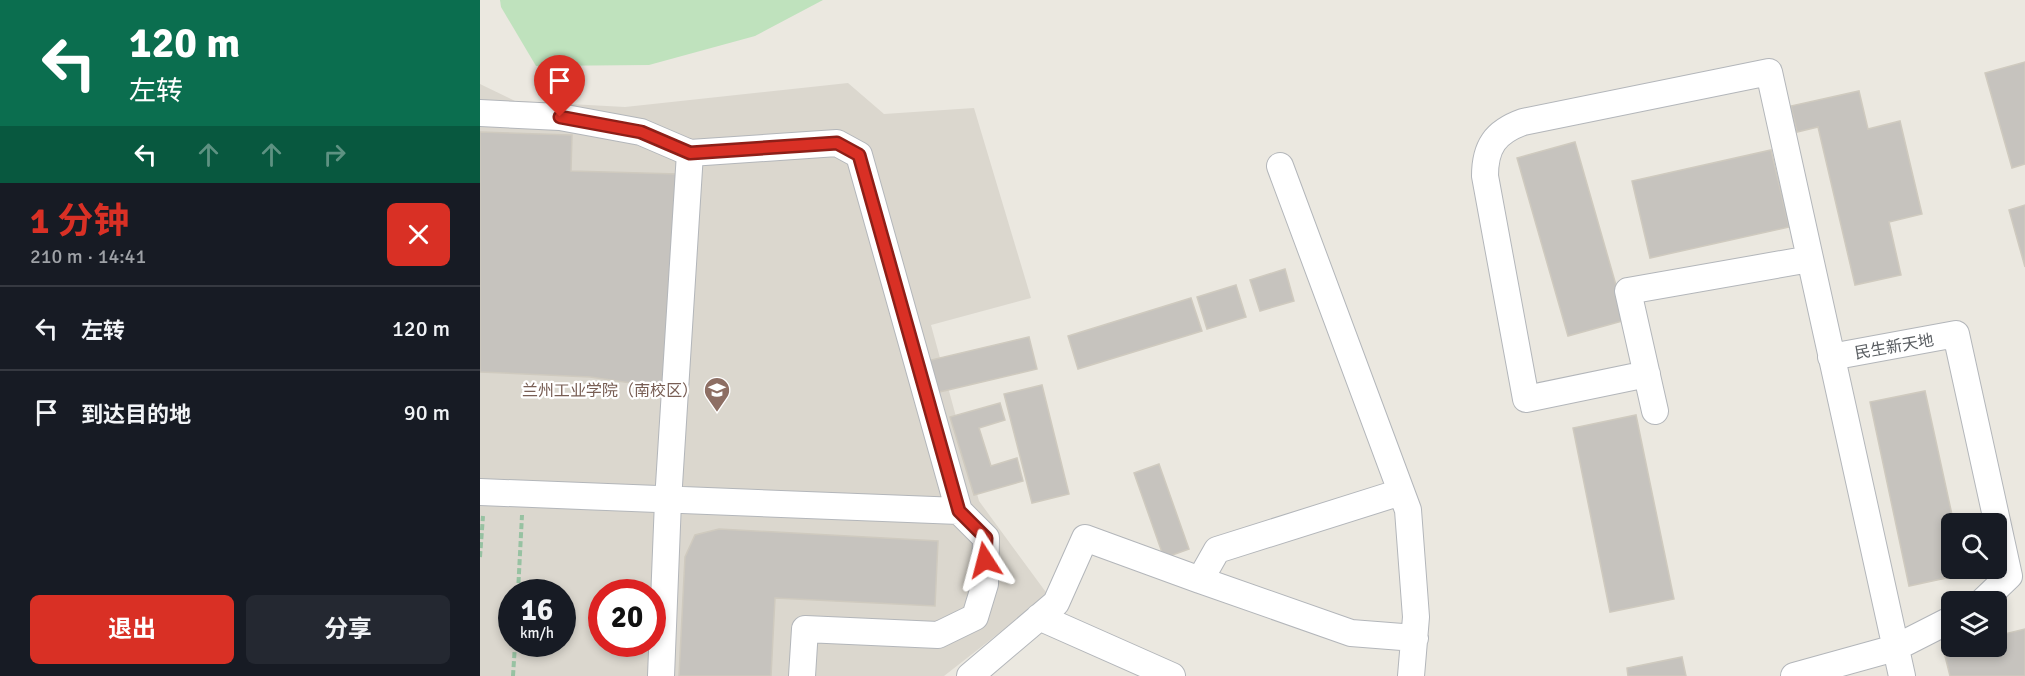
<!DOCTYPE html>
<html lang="zh">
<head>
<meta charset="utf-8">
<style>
  body { margin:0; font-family:Signika,"Noto Sans SC",sans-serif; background:#242831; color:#f1f3f6; height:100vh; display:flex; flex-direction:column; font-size:22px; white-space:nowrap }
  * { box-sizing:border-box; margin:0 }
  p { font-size:20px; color:#9ea1a6 }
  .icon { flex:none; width:33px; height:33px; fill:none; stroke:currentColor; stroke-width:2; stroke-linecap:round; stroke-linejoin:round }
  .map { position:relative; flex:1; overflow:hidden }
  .panel { display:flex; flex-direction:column; background:#171b24; width:480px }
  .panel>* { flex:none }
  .hud { background:#0b6e4f; color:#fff; overflow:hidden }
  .buttons { position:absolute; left:1461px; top:513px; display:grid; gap:12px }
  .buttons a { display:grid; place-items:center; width:66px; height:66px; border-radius:9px; background:#171b24; box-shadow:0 3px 9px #0003; font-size:30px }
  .speed { position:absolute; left:18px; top:579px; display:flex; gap:12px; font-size:30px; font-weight:700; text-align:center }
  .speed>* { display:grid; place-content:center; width:78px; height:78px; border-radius:50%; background:#171b24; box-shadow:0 3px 9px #0003; line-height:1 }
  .speed small { font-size:15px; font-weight:400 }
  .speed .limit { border:9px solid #d22; background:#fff; color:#111 }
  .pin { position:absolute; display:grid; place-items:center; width:51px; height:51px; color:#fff; margin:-62px -26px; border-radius:50% 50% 50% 0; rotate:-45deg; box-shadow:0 0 6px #0007 }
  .pin .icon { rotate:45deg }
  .me { position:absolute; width:66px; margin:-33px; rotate:351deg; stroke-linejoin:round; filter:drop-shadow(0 0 4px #0008) }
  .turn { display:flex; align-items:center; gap:21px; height:126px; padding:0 30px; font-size:27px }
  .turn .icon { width:78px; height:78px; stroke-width:2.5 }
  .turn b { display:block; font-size:42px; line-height:51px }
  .lanes { display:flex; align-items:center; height:57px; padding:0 30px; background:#0003; justify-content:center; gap:30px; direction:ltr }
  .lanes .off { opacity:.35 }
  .round { display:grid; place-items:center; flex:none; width:63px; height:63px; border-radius:9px; background:#242831 }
  .head { display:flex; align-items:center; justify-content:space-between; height:102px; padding:0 30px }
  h1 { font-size:36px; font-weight:700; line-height:45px; color:#d93025 }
  .action { display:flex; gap:12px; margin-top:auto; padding:12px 30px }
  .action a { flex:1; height:69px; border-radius:9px; background:#d93025; color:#fff; font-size:24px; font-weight:700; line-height:69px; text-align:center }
  .action a+a { background:#242831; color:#f1f3f6 }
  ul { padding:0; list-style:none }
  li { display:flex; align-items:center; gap:18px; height:84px; padding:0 30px; border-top:2px solid #363941 }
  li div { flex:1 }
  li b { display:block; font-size:22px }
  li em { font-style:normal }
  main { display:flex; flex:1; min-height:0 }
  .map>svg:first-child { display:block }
  .education { fill:#dbd7ce; fill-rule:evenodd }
  .green { fill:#bfe2bd }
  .building { fill:#c6c3be; stroke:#cfcabf; stroke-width:1.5 }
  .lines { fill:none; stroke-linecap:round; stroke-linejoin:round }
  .minor-casing { stroke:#b3b6ba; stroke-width:28 }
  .path { stroke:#97c2a2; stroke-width:4; stroke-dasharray:6 3; stroke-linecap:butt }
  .minor { stroke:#fff; stroke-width:26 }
  .route-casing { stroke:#8d1f18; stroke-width:15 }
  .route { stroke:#d93025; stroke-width:10 }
  .labels { text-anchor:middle; stroke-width:4.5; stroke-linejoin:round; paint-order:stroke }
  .street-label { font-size:16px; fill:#595d61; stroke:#fff }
  .education-label { font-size:16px; fill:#785e54; stroke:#fff; text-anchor:end }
</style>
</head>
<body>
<main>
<section class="panel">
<div class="hud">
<div class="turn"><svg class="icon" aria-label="left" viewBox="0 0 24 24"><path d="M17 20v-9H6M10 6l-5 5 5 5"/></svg><div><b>120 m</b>左转</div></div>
<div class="lanes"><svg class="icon" aria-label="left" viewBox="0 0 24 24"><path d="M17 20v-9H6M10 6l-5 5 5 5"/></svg><svg class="icon off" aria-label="ahead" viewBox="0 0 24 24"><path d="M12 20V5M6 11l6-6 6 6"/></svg><svg class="icon off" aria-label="ahead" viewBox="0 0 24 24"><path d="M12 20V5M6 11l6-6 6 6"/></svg><svg class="icon off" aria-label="right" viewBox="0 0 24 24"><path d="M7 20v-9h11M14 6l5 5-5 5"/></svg></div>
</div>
<div class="head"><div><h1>1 分钟</h1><p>210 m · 14:41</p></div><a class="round" style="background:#d93025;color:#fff"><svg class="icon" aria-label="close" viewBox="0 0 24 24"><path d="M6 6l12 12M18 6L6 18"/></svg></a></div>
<ul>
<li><svg class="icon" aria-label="left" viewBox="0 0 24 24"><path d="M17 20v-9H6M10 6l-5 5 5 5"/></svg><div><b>左转</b></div><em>120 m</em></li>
<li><svg class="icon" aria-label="arrive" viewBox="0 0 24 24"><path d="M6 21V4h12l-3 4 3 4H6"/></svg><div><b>到达目的地</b></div><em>90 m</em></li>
</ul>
<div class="action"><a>退出</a><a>分享</a></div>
</section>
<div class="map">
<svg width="1545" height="676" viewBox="0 0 1545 676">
  <rect width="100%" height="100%" fill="#ebe8e0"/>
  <path class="education" d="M368,83L404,114L494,108L551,298L451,325L499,501L568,595L464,676H0V84L35,101L145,107ZM32,592H82V644H32ZM122,592H172V644H122Z"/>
  <path class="green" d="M20,0H343L275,36L169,65L56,66L21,7Z"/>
  <path class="building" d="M1545,62V164L1532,168L1505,73Z
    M1379,91L1388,129L1420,121L1442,214L1409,222L1421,275L1375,285L1338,127L1317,132L1311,106Z
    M0,132L92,135L91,171L197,174L192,389L110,377L0,372Z
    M1095,142L1146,320L1088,336L1037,158Z
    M1291,150L1309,227L1170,258L1152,181Z
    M1545,205V267L1529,210Z
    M805,269L814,301L780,311L770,280Z
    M756,285L766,317L727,329L717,297Z
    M711,298L722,331L598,369L588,336Z
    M549,337L557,369L455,393L447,361Z
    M562,385L589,494L552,503L524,394Z
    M1445,391L1474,524H1472V568H1484L1485,574L1429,586L1390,402Z
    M520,403L525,420L499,428L511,466L537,458L543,481L494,495L470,417Z
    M1156,415L1194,599L1130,612L1093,428Z
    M679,464L709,549L684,558L654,473Z
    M239,529L458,541L455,606L295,598L291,676H199L205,557L215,535Z
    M1545,629V676H1470L1463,648L1472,646H1516V636Z
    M1202,657L1206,676H1148L1147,668Z"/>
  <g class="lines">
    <g class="minor-casing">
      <path id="minor" d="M0,113L80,117L161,132L210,153L357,143L379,155L479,511
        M800,166L928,510L936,617L931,676
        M1351,357L1476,334L1529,576L1502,602
        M1167,374L1046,399L1005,176C1005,147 1015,132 1043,122L1289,72L1422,676
        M1175,411L1148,291L1330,259
        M0,492L479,511L506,538L505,584L495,617L458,635L325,629L322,676
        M921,492L737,550L720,580L871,633L935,638
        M559,617L692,676
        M181,676L188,501L210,153
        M490,676L576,603L605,538L720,580
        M1314,676L1415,648L1472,619"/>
    </g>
    <path class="path" d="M0,557L3,516
      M38,592L42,515
      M33,676L35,644"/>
    <use href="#minor" class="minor"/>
  </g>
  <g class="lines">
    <g class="route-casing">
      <path id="route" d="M80,117L161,132L210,153L357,143L379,155L479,511L506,538L505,560"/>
    </g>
    <use href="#route" class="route"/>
  </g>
  <defs>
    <g id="university-pin" transform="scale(1.35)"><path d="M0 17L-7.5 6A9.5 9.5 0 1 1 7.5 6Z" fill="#8d6e63" stroke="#fff"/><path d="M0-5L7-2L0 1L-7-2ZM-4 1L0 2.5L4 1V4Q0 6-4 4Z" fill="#fff"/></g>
  </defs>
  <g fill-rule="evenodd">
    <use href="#university-pin" x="237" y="390"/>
  </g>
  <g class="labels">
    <g class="street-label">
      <text transform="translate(1414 346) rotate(-10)" y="6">民生新天地</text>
    </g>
    <g class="education-label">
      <text x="218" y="396">兰州工业学院（南校区）</text>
    </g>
  </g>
</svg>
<div class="buttons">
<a><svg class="icon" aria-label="search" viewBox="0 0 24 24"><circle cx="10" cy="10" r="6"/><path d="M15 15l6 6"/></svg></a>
<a><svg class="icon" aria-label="layers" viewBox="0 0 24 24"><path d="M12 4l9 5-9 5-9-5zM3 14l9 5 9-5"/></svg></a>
</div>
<div class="speed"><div>16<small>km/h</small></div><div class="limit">20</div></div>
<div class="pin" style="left:80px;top:117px;background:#d93025"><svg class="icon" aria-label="arrive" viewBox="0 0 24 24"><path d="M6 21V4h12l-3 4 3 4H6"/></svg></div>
<svg class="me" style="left:505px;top:560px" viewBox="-20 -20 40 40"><path d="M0-17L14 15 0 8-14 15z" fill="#d93025" stroke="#fff" stroke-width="4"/></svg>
</div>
</main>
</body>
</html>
